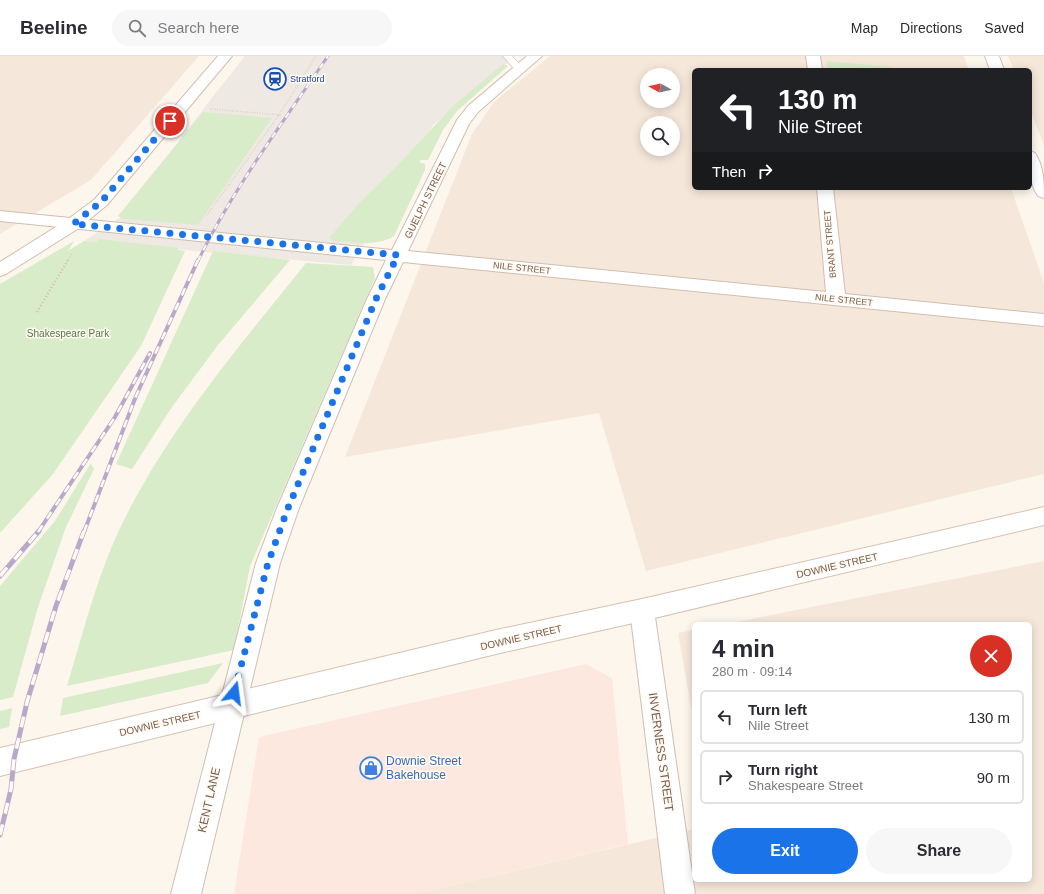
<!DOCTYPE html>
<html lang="en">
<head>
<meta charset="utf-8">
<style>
  body { margin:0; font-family:Helvetica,sans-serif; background:#f7f7f7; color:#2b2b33; height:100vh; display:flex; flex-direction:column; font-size:15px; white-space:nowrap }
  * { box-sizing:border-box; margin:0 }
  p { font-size:13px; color:#7c7c81 }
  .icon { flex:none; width:22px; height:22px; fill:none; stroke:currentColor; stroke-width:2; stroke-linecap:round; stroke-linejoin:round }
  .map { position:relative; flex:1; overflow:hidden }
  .panel { position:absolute; left:692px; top:566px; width:340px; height:260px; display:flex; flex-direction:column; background:#fff; border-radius:6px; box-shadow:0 2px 10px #0003 }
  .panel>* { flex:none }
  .top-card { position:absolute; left:692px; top:12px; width:340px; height:122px; border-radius:6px; box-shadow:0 2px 10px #0003; background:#202124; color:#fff; overflow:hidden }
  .needle { width:26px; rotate:278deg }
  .buttons { position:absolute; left:640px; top:12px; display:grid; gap:8px }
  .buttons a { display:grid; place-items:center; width:40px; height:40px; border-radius:50%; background:#fff; box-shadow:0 2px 10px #0003; font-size:20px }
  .pin { position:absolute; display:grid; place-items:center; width:34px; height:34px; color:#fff; margin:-17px; border:2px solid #fff; border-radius:50%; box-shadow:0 1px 4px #0007 }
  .me { position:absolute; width:44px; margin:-22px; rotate:16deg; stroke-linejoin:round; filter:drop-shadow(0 0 3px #0008) }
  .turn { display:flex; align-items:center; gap:14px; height:84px; padding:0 20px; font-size:18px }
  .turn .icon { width:52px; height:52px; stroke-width:2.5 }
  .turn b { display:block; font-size:28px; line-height:34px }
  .then { display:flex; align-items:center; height:38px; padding:0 20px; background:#0003; gap:8px; font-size:15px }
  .round { display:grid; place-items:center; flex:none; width:42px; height:42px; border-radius:21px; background:#f7f7f7 }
  .headline { display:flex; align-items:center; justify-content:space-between; height:68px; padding:0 20px }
  h1 { font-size:24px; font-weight:800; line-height:30px }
  .primary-button { display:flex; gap:8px; margin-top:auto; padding:8px 20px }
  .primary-button a { flex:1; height:46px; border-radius:24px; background:#1a73e8; color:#fff; font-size:16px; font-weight:800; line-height:46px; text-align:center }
  .primary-button a+a { background:#f7f7f7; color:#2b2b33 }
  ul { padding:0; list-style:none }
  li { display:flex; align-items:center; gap:12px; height:54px; margin:0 8px 6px; padding:0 12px; border:2px solid #e1e1e2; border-radius:6px }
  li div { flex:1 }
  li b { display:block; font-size:15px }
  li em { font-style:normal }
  header { display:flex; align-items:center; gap:24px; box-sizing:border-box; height:56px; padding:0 20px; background:#fff; border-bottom:1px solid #e1e1e2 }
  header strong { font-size:19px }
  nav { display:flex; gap:22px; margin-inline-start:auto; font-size:14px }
  .search { width:280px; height:36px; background:#f7f7f7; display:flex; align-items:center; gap:10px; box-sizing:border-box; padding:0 14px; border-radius:22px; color:#7c7c81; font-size:15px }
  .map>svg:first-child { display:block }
  .residential { fill:#f5e8da; fill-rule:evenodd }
  .commercial { fill:#fde8e0 }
  .industrial { fill:#efe9e4 }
  .green { fill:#d8ecc9 }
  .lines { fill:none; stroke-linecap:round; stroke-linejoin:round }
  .service-casing { stroke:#d1beb0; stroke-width:1 }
  .minor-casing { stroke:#d1beb0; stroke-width:2 }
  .tertiary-casing { stroke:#d1beb0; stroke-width:2 }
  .secondary-casing { stroke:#d6c0b0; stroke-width:2 }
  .path-far1 { stroke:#d9b8a5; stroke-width:1.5; stroke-dasharray:0.5 2; stroke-linecap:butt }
  .path { stroke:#d9b8a5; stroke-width:2.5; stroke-dasharray:1 2.5; stroke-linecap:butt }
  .service { fill:#fff; fill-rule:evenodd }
  .minor { fill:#fff; fill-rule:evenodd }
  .tertiary { fill:#fff; fill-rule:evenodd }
  .secondary { fill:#fff; fill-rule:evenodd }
  .rail-far2-casing { stroke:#b9a8c9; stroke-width:3 }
  .rail-far1-casing { stroke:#b9a8c9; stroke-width:4 }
  .rail-casing { stroke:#b9a8c9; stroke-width:5 }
  .rail-far2 { stroke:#fffaf3; stroke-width:2; stroke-dasharray:6; stroke-linecap:butt }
  .rail-far1 { stroke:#fffaf3; stroke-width:2.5; stroke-dasharray:8; stroke-linecap:butt }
  .rail { stroke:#fffaf3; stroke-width:3.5; stroke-dasharray:11; stroke-linecap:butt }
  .route { stroke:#1a73e8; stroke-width:7; stroke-dasharray:0 12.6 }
  .labels { text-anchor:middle; stroke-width:3; stroke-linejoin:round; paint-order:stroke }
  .far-transit-label { font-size:9px; fill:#164399; stroke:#fffaf3; text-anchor:start }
  .far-street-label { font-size:9px; fill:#7a5c4d; stroke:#fffaf3 }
  .street-label { font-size:10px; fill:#7a5c4d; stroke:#fffaf3 }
  .park-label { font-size:10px; fill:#537a41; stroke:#fffaf3 }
  .near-street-label { font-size:12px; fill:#7a5c4d; stroke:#fffaf3 }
  .near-shop-label { font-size:12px; fill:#366cbe; stroke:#fffaf3; text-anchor:start }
</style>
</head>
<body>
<header>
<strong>Beeline</strong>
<div class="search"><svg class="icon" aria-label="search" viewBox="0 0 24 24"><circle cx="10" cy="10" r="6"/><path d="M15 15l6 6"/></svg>Search here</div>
<nav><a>Map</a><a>Directions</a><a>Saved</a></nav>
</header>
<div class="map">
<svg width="1044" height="838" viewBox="0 0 1044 838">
  <rect width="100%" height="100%" fill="#fdf6ec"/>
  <path class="residential" d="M0,0H199L91,124L0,178Z
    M550,0H964L969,14H694V132H1011L1044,227V418L646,515L599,357L345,401L472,78L494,46ZM647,19H673V45H647ZM647,67H673V93H647Z
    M1008,0H1044V89L1030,54V14H1014Z
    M1044,505V838H416L694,773V824H1030V568H726Z
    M694,574V668L678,577Z"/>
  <path class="commercial" d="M586,608L612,622L628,788L416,838H234L259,681Z"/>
  <path class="industrial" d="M245,0H516L433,69L386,154L351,209L84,185L124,159L207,48Z"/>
  <path class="green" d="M827,5L890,11L891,14H827Z
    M503,8L508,10L457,55L443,74L428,104H421L419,106L425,108V114L394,180C376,191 354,186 334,185L329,182L361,145L395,112L452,51Z
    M203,56L272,62L198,169L123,163L118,160Z
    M99,183L178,192V194L185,195L141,290L53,418L0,477V228L74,185L68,195L84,185L96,186Z
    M213,195L290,204L218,289L172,351L132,413L116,408Z
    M306,207L373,211L375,222L250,510L234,594L67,630C84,574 98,516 124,464C171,370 241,288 306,207Z
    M91,407L94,413L66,471L38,551L13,641L0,644V530L55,465Z
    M223,607L208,627L60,660L63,642Z
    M12,652L9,671L0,673V655Z"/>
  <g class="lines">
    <g class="service-casing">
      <path id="service" d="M503,0H512L524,13L522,15H516Z"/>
    </g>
    <g class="minor-casing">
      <path id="minor" d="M527,0H542L478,56L469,68L408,195L826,236L817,132H833L845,238L1044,258V270L403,206L385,243L299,452L280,507L201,838H171L256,507L277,452L367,243L386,204L0,165V155L392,194L457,64L468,50Z
        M806,0H820L822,14H808Z
        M985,0H999L1004,14H990Z
        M1030,95L1035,97C1044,111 1044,126 1044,142L1038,140C1029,127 1030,111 1030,95Z
        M642,543L651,546L654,554L695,838H665L630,554L633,546Z"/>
    </g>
    <g class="tertiary-casing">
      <path id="tertiary" d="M218,0H232L107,149L79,172L6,218L0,220V206L67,164L95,143Z"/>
    </g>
    <g class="secondary-casing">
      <path id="secondary" d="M1044,451V469L642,565L496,598L0,720V692L496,574L642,543Z"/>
    </g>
    <path class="path-far1" d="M210,53L282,59
      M207,159L279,59L316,0
      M67,205L72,197"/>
    <path class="path" d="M37,256L68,204"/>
    <use href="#service" class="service"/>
    <use href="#minor" class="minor"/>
    <use href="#tertiary" class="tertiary"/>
    <use href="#secondary" class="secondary"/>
    <g class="rail-far2-casing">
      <path id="rail-far2" d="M198,205C232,134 284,65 328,0"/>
    </g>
    <g class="rail-far1-casing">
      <path id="rail-far1" d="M38,476L115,361L150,297
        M84,476L136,340L198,204"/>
    </g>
    <g class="rail-casing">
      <path id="rail" d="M0,520L39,475
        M0,779L11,733L14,703L27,646L56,550L84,475"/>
    </g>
    <use href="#rail-far2" class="rail-far2"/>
    <use href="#rail-far1" class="rail-far1"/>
    <use href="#rail" class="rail"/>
  </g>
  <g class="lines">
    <path class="route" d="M170,65L101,146L73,168L398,199L376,243L288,452L268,507L234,637"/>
  </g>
  <defs>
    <g id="station-ring" transform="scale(1.15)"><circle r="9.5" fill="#fffaf3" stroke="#1a4fb4" stroke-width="1.5"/><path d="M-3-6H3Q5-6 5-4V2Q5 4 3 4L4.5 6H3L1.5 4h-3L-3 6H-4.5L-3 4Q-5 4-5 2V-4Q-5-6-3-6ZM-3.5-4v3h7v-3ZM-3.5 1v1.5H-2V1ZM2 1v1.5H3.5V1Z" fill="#1a4fb4"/></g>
    <g id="shop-ring" transform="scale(1.15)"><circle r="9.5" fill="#fffaf3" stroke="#3f7fe0" stroke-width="1.5"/><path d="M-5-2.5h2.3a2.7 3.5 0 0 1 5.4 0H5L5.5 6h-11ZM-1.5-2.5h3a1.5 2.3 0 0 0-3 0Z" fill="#3f7fe0"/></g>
  </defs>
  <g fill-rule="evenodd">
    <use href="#station-ring" x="275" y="23"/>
    <use href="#shop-ring" x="371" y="712"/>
  </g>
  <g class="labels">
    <g class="far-transit-label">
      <text x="290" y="26">Stratford</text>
    </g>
    <g class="far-street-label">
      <text transform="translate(830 188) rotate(-95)" y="3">BRANT STREET</text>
      <text transform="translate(522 212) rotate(6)" y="3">NILE STREET</text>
      <text transform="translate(844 244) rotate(6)" y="3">NILE STREET</text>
    </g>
    <g class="street-label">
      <text transform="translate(425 144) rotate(-64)" y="4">GUELPH STREET</text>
      <text transform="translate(837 509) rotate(-13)" y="4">DOWNIE STREET</text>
      <text transform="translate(521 581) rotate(-13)" y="4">DOWNIE STREET</text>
      <text transform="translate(160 667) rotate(-13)" y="4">DOWNIE STREET</text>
    </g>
    <g class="park-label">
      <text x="68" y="281">Shakespeare Park</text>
    </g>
    <g class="near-street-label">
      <text transform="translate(661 696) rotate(82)" y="4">INVERNESS STREET</text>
      <text transform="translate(209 744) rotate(-77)" y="4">KENT LANE</text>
    </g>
    <g class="near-shop-label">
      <text x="386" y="709">Downie Street<tspan x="386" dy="14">Bakehouse</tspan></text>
    </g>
  </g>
</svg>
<div class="buttons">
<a><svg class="needle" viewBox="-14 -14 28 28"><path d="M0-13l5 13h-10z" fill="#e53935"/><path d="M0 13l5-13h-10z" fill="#7c7c81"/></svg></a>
<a><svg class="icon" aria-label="search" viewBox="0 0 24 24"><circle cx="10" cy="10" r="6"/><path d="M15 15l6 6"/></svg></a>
</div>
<div class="pin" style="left:170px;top:65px;background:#d93025"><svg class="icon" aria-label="arrive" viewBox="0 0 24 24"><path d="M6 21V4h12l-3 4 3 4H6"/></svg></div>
<svg class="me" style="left:234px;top:637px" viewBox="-20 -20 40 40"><path d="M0-17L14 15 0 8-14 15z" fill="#1a73e8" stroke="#fff" stroke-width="4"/></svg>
<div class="top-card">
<div class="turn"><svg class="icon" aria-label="left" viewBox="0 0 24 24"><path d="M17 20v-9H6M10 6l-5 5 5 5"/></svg><div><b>130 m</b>Nile Street</div></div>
<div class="then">Then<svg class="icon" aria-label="right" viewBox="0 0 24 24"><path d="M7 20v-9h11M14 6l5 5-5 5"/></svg></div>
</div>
<section class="panel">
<div class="headline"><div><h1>4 min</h1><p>280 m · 09:14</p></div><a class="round" style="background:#d93025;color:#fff"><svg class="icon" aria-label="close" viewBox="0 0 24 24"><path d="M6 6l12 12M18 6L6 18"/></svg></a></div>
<ul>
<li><svg class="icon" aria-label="left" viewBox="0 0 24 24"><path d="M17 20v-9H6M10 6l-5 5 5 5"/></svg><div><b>Turn left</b><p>Nile Street</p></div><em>130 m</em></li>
<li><svg class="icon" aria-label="right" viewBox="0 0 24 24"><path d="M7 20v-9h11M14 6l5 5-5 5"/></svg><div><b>Turn right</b><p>Shakespeare Street</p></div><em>90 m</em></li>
</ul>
<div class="primary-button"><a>Exit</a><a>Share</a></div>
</section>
</div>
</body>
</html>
